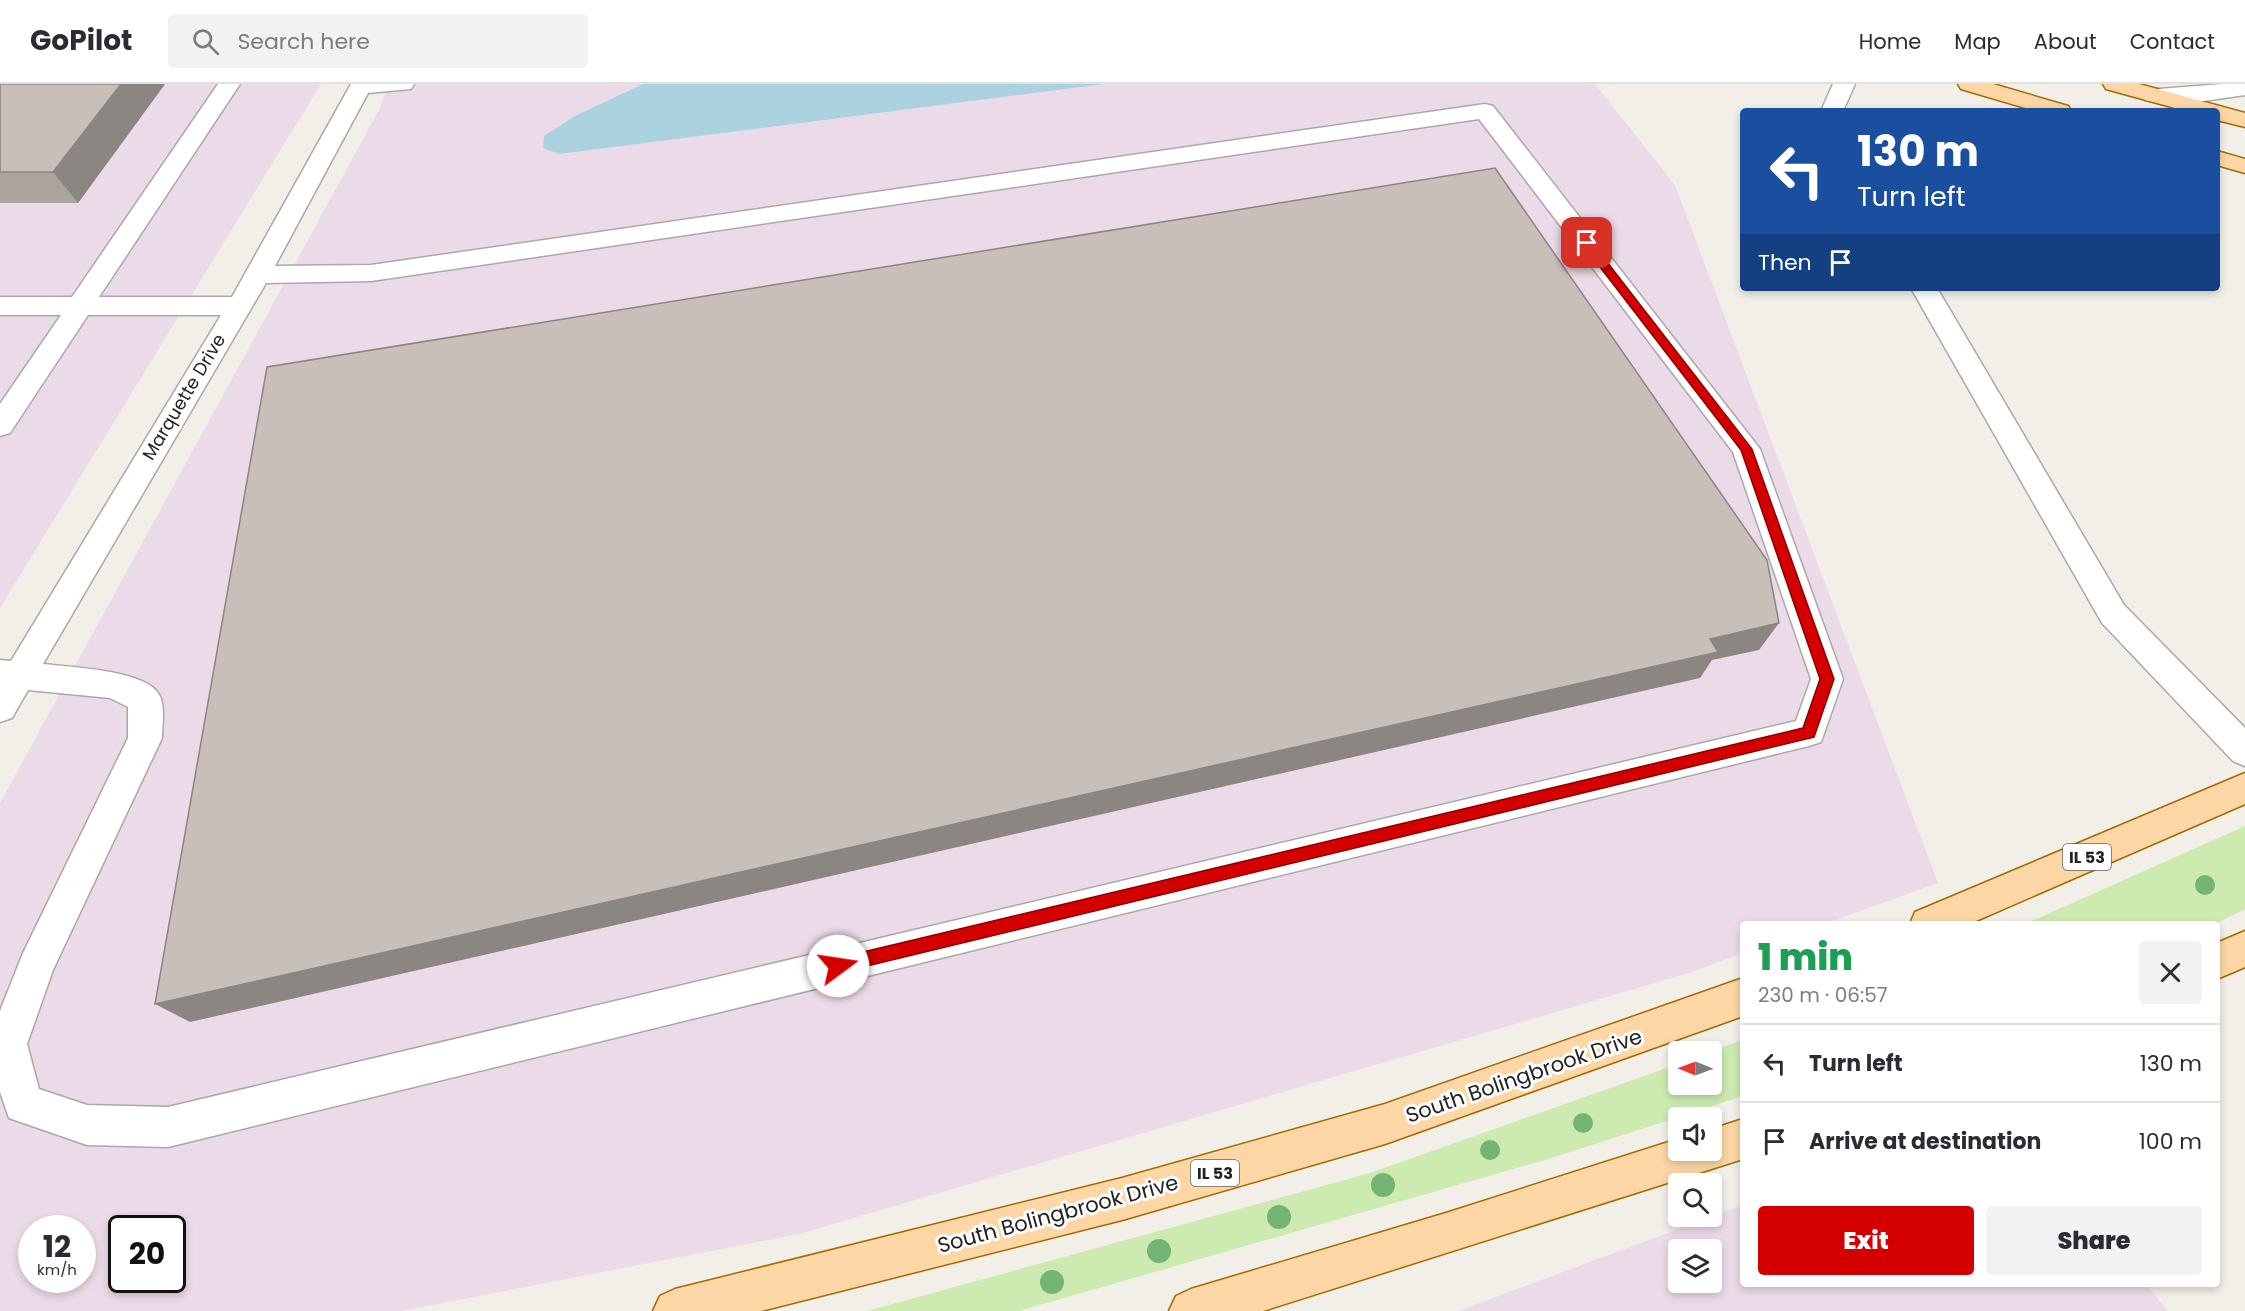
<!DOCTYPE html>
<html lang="en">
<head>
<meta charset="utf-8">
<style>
  body { margin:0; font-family:Poppins,sans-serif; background:#f2f2f3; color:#2b2b33; height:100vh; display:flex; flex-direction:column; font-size:22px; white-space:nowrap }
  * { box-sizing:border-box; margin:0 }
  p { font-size:20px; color:#7c7c81 }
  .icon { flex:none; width:33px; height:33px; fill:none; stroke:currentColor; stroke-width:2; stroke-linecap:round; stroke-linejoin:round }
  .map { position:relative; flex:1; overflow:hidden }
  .sheet { position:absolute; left:1740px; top:837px; width:480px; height:366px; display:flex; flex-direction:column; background:#fff; border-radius:6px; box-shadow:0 3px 9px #0003 }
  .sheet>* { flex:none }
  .banner { position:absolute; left:1740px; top:24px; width:480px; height:183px; border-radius:6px; box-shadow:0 3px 9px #0003; background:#1a4fa0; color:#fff; overflow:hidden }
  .needle { width:39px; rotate:271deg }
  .fabs { position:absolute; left:1668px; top:957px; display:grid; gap:12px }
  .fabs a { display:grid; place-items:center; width:54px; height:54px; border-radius:6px; background:#fff; box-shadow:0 3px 9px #0003; font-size:30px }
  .speed { position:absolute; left:18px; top:1131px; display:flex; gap:12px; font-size:30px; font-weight:700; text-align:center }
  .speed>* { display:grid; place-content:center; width:78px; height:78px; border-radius:50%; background:#fff; box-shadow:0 3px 9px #0003; line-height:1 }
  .speed small { font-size:15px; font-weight:400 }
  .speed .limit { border:3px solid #111; border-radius:9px; background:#fff; color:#111 }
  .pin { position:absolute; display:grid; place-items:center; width:51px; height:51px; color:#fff; margin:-26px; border-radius:12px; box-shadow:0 3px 9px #0006 }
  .me { position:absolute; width:66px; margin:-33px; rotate:76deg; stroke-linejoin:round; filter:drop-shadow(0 0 4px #0008) }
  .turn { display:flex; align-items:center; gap:21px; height:126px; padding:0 18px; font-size:27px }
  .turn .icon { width:78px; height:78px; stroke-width:2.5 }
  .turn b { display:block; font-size:42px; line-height:51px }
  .then { display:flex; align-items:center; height:57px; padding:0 18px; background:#0003; gap:12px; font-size:22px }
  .round { display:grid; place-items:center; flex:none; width:63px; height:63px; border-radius:6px; background:#f2f2f3 }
  .summary { display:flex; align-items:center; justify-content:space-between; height:102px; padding:0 18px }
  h1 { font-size:36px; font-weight:800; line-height:45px; color:#1e9e55 }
  .button { display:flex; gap:12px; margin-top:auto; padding:12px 18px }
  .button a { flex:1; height:69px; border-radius:6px; background:#d40000; color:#fff; font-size:24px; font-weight:800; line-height:69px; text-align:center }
  .button a+a { background:#f2f2f3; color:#2b2b33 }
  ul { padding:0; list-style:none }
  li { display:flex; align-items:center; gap:18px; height:78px; padding:0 18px; border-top:2px solid #e1e1e2 }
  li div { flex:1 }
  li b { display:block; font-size:22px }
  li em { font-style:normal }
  header { display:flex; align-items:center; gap:36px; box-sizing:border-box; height:84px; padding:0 30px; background:#fff; border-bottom:2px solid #e1e1e2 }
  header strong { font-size:28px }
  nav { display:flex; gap:33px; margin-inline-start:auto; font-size:21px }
  .search { width:420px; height:54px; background:#f2f2f3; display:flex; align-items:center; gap:15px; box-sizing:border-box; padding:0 21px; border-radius:6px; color:#7c7c81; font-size:22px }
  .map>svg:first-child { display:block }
  .industrial { fill:#ebdbe8; fill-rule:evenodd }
  .grass { fill:#cdebb0 }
  .water { fill:#aad3df }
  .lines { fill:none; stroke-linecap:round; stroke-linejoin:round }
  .minor-casing { stroke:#a9a9a9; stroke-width:3 }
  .major-casing { stroke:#a06b00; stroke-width:3 }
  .minor { fill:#fff; fill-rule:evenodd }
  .major { fill:#fcd6a4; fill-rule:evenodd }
  .tree { fill:#74b475 }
  .wall { fill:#aba49e }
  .shaded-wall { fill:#8b8681 }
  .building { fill:#c7bfb8; stroke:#8b8681; stroke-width:1.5 }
  .route { fill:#d40000; stroke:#8a0000; stroke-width:1.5 }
  .labels { text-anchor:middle; stroke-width:6; stroke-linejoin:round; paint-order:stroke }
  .shield { fill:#fff; stroke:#646464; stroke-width:1.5 }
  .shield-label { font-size:16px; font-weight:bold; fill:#222 }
  .street-label { font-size:18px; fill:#222; stroke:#fff }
  .near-street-label { font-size:21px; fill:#222; stroke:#fff }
</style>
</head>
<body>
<header>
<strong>GoPilot</strong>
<div class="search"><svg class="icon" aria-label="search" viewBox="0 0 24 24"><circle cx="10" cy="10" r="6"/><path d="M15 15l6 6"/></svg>Search here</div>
<nav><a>Home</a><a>Map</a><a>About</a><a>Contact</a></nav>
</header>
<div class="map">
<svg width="2245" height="1227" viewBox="0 0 2245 1227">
  <rect width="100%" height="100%" fill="#f2efe9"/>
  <path class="industrial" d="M0,0H321L0,524Z
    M388,0H1595L1675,101L1938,799L1824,840H1743V869L1692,888L799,1150L401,1227H0V719L380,24ZM32,1144H82V1196H32ZM122,1144H172V1196H122Z
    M1743,1121V1200H2146L2168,1227H1458ZM1678,1166H1712V1198H1678Z"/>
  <path class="grass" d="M2245,742V825L2215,840H2025Z
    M1743,956V1012L1555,1073L1019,1227H867L1370,1089L1678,980V1000H1712L1711,967Z"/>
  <path class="water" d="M643,0H1104L559,70L543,64L544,52L575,32Z"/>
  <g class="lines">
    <g class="minor-casing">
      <path id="minor" d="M218,0H240L99,213H232L351,0H414L411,5L368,9L275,182L371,181L1485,20L1493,22L1760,365L1843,595L1821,658L1809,662L168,1063L87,1061L9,1034L0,1008V927L23,869L128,654V623L110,614L28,606L12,634L0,638V576L11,577L221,231H88L10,349L0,352V320L61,231H0V213H72ZM1479,35L1733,368L1811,595L1796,637L168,1023L87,1021L39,1005L27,960L53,886L162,654C162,641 166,620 158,609C143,586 69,583 43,580L266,199L371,197Z
        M1833,0H1855L1843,27H1821Z
        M2223,0H2245V11C2213,15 2177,24 2145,16L2142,11L2145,6Z
        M1911,204H1937L2124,521L2245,644V682L2233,677L2102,539Z"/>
    </g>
    <g class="major-casing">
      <path id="major" d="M1958,0H1993L2068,22L2071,27H2036L1961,5Z
        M2103,0H2139L2245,29V43L2217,36V27H2186L2106,5Z
        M2217,67L2245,75V89L2217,81Z
        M2245,689V720L1969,840H1910L1915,828Z
        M2245,847V883L2217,895V859Z
        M1743,894V932L1385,1060L1122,1136L761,1227H653L660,1212L675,1205L1122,1094L1385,1020Z
        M1743,1035V1075L1263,1227H1169L1176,1212L1191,1205L1446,1129L1678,1055V1066H1712V1045Z"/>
    </g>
    <use href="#minor" class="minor"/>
    <use href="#major" class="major"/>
  </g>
  <g class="tree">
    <circle cx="2205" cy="801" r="10"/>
    <circle cx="1583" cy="1039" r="10"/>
    <circle cx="1490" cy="1066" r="10"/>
    <circle cx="1383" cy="1101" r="12"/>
    <circle cx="1279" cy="1133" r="12"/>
    <circle cx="1159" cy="1167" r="12"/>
    <circle cx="1052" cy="1198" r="12"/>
  </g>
  <path class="wall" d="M0,0H165L78,119H0Z"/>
  <path class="shaded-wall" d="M121,0H165L78,119L53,88Z
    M1779,539L1759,566L1712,576L1700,594L190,938L155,920L1710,555Z"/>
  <path class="building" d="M0,0H121L53,88H0Z
    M1495,84L1767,476L1779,539L1710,555L1718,568L155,920L267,283Z"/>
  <path class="route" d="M1583,156H1590L1752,365L1834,595L1814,653L838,889L833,887L830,882L833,876L838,874L1803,644L1820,595L1741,366L1583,161Z"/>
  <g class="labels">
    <g class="shield">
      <rect x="2063" y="760" width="48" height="26" rx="4.5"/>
      <rect x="1191" y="1076" width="48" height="26" rx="4.5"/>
    </g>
    <g class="shield-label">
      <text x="2087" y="779">IL 53</text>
      <text x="1215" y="1095">IL 53</text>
    </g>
    <g class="street-label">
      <text transform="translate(184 313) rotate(-59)" y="6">Marquette Drive</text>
    </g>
    <g class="near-street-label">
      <text transform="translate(1524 992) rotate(-19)" y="7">South Bolingbrook Drive</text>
      <text transform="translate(1058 1130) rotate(-15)" y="7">South Bolingbrook Drive</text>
    </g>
  </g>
</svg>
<div class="fabs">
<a><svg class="needle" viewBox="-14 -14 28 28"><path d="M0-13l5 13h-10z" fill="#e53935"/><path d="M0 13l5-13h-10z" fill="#7c7c81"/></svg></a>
<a><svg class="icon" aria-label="sound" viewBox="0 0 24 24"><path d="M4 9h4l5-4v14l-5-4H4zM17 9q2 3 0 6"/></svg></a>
<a><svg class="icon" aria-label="search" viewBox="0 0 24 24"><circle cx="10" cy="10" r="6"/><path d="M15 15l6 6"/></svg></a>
<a><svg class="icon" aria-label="layers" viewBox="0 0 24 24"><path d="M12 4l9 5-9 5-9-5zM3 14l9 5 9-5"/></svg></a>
</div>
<div class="speed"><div>12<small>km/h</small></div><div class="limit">20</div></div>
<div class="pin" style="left:1587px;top:159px;background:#d93025"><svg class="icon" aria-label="arrive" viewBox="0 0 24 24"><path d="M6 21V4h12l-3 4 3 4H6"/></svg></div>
<svg class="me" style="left:838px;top:882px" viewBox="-20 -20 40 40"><circle r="19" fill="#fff"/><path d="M0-13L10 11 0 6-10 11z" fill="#d40000"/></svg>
<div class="banner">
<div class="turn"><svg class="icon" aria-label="left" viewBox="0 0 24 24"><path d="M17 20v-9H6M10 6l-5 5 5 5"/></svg><div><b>130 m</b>Turn left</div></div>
<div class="then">Then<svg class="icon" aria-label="arrive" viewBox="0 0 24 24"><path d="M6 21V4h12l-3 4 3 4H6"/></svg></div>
</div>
<section class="sheet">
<div class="summary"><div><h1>1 min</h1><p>230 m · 06:57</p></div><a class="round"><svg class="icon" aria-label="close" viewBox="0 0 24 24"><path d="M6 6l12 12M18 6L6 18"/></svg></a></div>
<ul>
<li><svg class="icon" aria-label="left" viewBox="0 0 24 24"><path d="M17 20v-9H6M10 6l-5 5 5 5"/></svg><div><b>Turn left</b></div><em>130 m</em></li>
<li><svg class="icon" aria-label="arrive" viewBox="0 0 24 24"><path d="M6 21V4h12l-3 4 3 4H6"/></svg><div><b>Arrive at destination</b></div><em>100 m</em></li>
</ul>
<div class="button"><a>Exit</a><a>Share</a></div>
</section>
</div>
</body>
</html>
